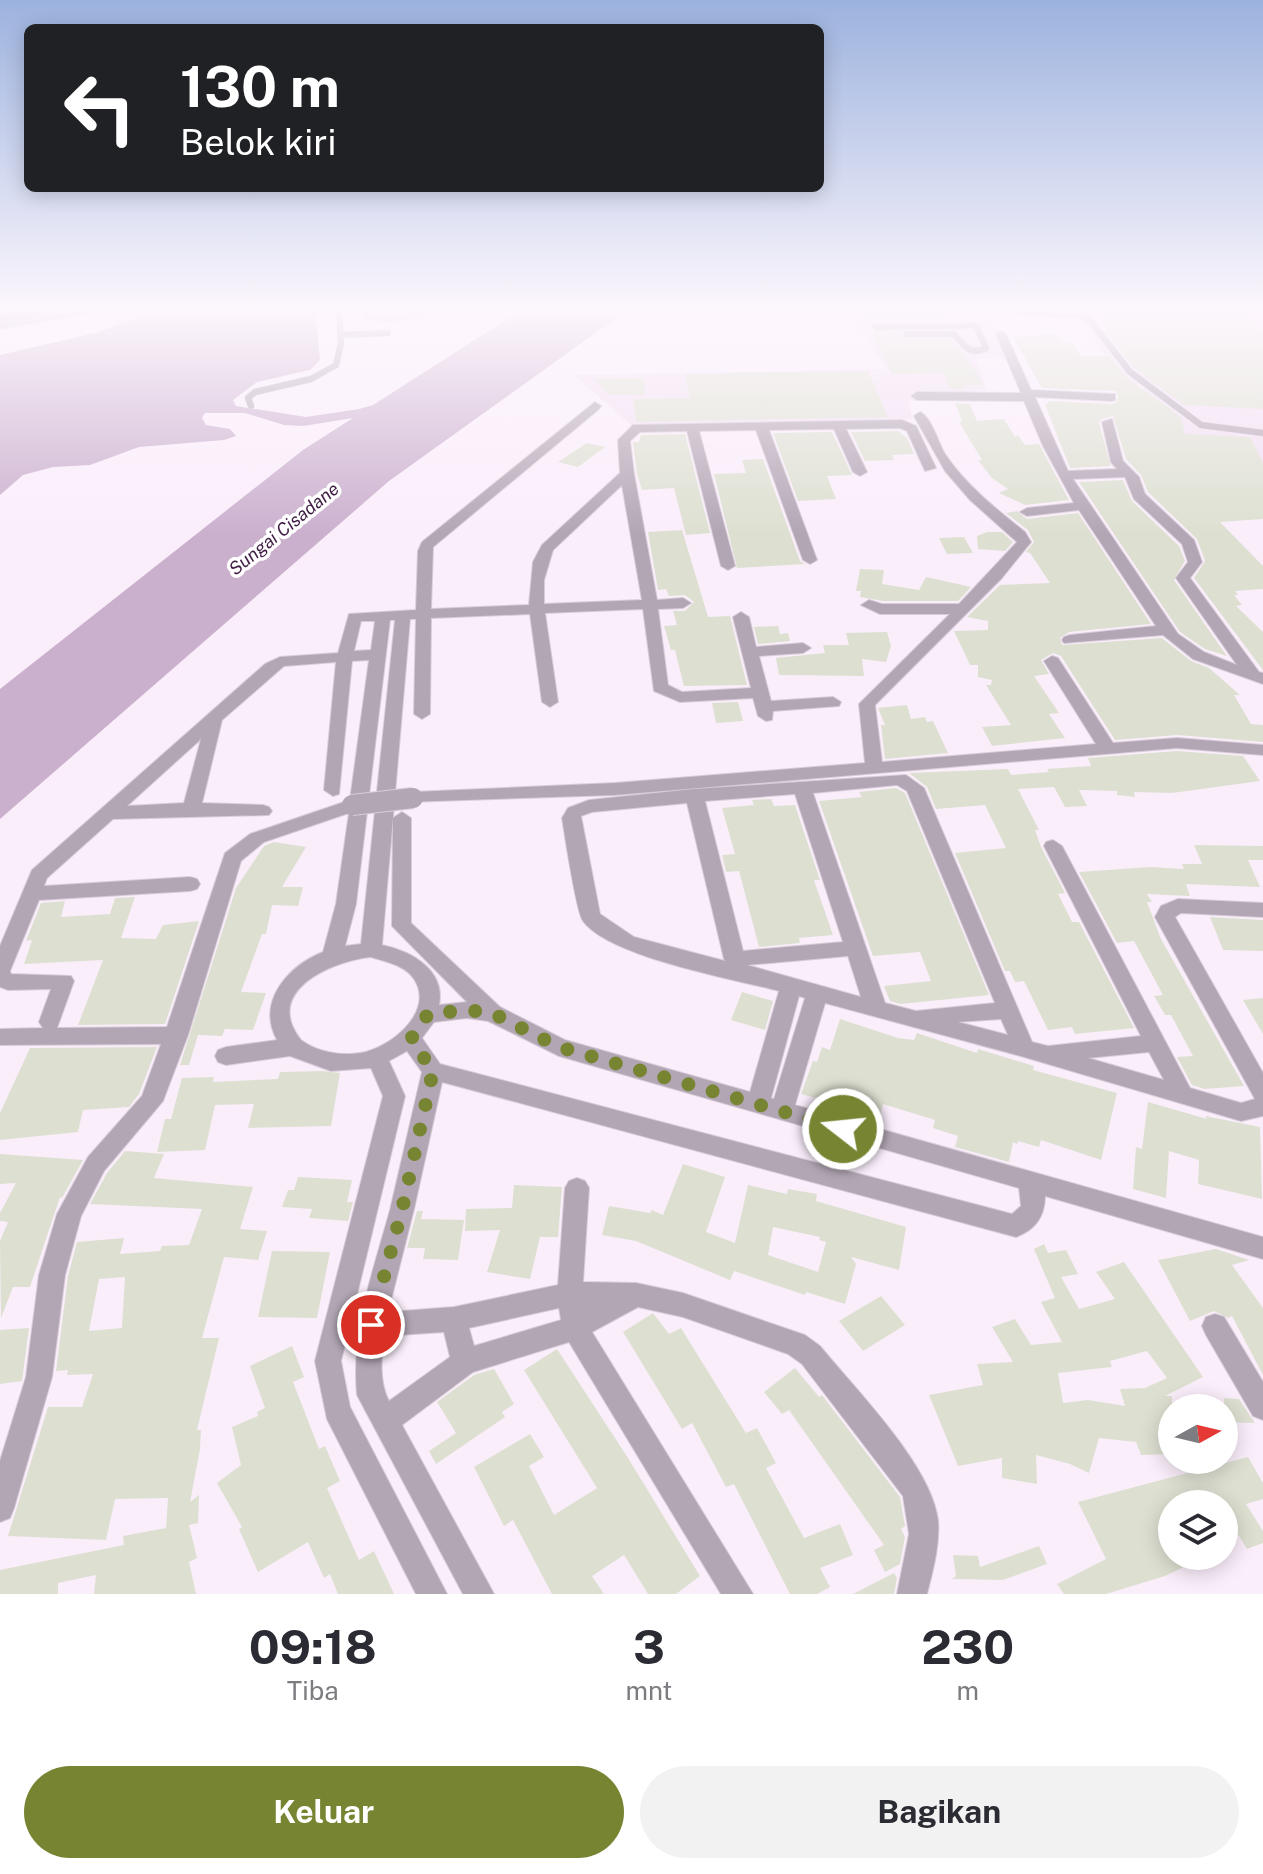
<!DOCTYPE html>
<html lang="id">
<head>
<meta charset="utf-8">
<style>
  body { margin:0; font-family:"Public Sans",sans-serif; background:#f2f2f3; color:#2b2b33; height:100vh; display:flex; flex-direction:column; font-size:30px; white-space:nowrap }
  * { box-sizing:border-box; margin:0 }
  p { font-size:26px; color:#7c7c81 }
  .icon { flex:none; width:44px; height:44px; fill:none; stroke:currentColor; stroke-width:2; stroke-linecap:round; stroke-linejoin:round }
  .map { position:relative; height:1594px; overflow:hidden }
  .panel { display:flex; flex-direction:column; background:#fff; flex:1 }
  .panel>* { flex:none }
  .guide { position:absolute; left:24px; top:24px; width:800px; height:168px; border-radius:12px; box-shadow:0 4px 20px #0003; background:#202124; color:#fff; overflow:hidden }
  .needle { width:52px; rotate:82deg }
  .controls { position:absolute; left:1158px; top:1394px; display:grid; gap:16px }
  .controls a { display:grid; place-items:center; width:80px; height:80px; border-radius:50%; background:#fff; box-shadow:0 4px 20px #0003; font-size:40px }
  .pin { position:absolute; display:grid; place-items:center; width:68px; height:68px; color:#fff; margin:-34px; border:4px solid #fff; border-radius:50%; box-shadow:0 2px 8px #0007 }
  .me { position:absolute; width:88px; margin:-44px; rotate:286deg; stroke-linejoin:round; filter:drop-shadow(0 0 6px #0008) }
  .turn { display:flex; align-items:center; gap:28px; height:168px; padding:0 24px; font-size:36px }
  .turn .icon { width:104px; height:104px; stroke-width:2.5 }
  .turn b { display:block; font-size:56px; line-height:68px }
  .eta { display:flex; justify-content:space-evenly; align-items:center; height:136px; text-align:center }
  .eta b { font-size:48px; font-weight:700; line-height:56px }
  .action { display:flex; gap:16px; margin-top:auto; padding:16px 24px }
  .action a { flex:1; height:92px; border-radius:48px; background:#778431; color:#fff; font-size:32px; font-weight:700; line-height:92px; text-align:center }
  .action a+a { background:#f2f2f3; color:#2b2b33 }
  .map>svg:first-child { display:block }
  .built { fill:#f1e0f2 }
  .water { fill:#cbb0ce }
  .building { fill:#dde0d1; fill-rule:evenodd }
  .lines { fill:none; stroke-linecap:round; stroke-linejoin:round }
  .lane-casing { stroke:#d7ccd8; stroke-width:7 }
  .street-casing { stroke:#d7ccd8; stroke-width:2 }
  .secondary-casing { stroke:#d7ccd8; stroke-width:2 }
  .lane { stroke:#b2a6b4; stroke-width:6 }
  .street { fill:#b2a6b4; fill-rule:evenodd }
  .secondary { fill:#938195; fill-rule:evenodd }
  .street-bridge-casing { stroke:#d7ccd8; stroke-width:22; stroke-linecap:butt }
  .street-bridge { stroke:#b2a6b4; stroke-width:20 }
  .route { stroke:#778431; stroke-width:14; stroke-dasharray:0 25.2 }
  .labels { text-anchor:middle; stroke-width:7; stroke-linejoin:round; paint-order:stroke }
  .far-water-label { font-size:18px; font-style:italic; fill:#401d45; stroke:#fff }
</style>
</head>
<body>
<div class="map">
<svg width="1263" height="1594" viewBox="0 0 1263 1594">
  <rect width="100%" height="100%" fill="#faeefb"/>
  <path class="built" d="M846,311H1263V500L1154,443L1143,386L1122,381L1081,320L990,314L1010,359H977L987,391L974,390L979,401H908L913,419L632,426L574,375L887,369Z"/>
  <path class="water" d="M152,311H315L320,360L310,370L257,382L233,400L236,406L306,417L359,409L373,405L520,311H626L389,481L0,819V689L303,450L353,418L303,426L284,425L245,413H205L202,418L206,425L230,429L236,436L224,440L139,447L90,465L53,467L23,475L0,495V355L99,332Z
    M360,311H441C416,322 392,323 365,320Z"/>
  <path class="building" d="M862,311H939L945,320L876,321L869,325Z
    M1144,311H1246L1257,331H1263V409L1184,405L1134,368L1107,333L1102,313L1146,315Z
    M871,331L901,333L907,340H951L965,354L984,385H963L965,389H950L944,373L892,374Z
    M1055,334L1063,343L1071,342L1082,356H1110L1126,377L1181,417L1185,434L1250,437L1263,463V519L1220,522L1263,566V589L1235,591L1238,595H1234L1242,605L1236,606L1263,632V670L1194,578L1205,561L1197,539L1148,492L1141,475L1126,459L1113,416L1101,419L1099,423L1111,466L1070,468L1045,405L1050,401L1112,404L1117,402L1118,394L1115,391L1042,388L1013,337Z
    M868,371L888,417L636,422L633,399L690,398L685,374Z
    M644,378L645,395H609L595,379Z
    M955,403L970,404L977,421L1004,419L1015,437L1018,435L1025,445L1039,444L1069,500L1025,505L999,493L1008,489L992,478L978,460H982L959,422L962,421Z
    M898,431L907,438L914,454L892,455L894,460L865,461L851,432Z
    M832,432L852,475L827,476L836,499L798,501L773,433Z
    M685,434L710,533L686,535L674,488L642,490L637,474L633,442H639L641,435Z
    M587,443L605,447L578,467L558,462Z
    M763,459L800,561L805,564L737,568L714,474L746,473L742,460Z
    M1123,480L1132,501L1179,546L1185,561L1174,580L1227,656L1205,649L1180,632L1079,482Z
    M1017,511L1027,519L1078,513L1151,624L1069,632L1060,638L1062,645L1162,638L1191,661L1209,668L1240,695H1234L1251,724L1263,725V742L1177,735L1115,740L1061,656L1053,653L1041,660L1049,674L1034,676L1059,713L1049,714L1065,738L992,746L982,727L1011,725L986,685H991L992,680L978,677V665H970L954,631L988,630V621L967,617L1000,585L1050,583L1030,553L1026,552L1034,542L1028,530L1006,513Z
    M682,530L708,617L730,616L747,685L684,686L675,650H671L664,626L677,625L673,611H685L694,602L685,595L669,596L666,589L658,590L648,532Z
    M987,532H1002L1013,542L1005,551L978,549L977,536Z
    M964,537L973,553L947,554L939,538Z
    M860,569L884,570L882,584L919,590L926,577L971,587L958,601H883L860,597L861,591H856Z
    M778,626L780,634L788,633L790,641L758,644L754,627Z
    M887,632L891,646L886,662L862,659L864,676L779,675L776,658L825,653L823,645H849L846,633Z
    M738,702L743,721L716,723L712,703Z
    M907,705L911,719L925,717L927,722L933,721L948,753L885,759L881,725H885L878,708Z
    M1177,751L1243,756L1260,781L1172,793L1134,792L1135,797L1117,795V791L1079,790L1087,806L1065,807L1054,787L1018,789L1039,830H1035L1041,847L1065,893L1058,894L1072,922H1079L1134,1028L1075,1034L1072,1027L1048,1030L1024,981L1015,982L1010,971H1005L955,853L1006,848L985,805L936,809L927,787L909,773L1008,769L1011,775L1049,772L1047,769L1091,766L1088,758Z
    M896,788L905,793L989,995L901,1004L890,1001L884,986L931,981L920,952L873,956L819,801L862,797L859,792Z
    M771,799L774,806L795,805L820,880H814L833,935L799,938L800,943L759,947L739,871L726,872L722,855L735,854L722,808L754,805L752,800Z
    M274,842L306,847L282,887H303L298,906L272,905L266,934H262L241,992L266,993L253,1030L225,1029L222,1036L198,1035L189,1065H180L236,888L264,846Z
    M1194,845L1263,846V860H1248L1260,887L1186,884L1190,896L1147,894L1152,902H1147L1161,939L1244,1086L1205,1089L1192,1085L1177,1057L1193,1056L1171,1015H1165L1154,996L1163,995L1134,941L1117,943L1079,872L1150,867L1184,869L1182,864H1202Z
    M135,897L121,938L156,939L163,925L199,921L165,1024L78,1025L103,960L24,964L32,940L26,941L41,903L65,901L61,917L110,914L115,898Z
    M1210,917L1263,920V951L1223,950Z
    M742,992L773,1001L765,1030L731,1020Z
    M1263,998V1034L1243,1000Z
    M840,1019L898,1038L914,1040L917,1033L977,1053L978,1049L1034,1066L1033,1070L1117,1093L1101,1160L1041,1140L1039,1147L1018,1141L1017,1144L1013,1142L1009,1162L955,1147L958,1136L933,1128L935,1120L883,1104L878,1123L835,1110L834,1113L817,1108L820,1099L801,1094L813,1061L817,1062L822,1047L830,1050Z
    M157,1047L139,1094L129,1107L83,1110L78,1132L0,1140V1113L30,1048Z
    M323,1071L340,1073L331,1126L248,1128L254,1104L215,1105L205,1150L157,1152L165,1119H171L182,1078L214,1077L213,1082L278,1079L280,1072Z
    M1148,1102L1207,1119L1205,1116L1260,1127L1262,1199L1198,1184L1199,1160L1169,1151L1166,1198L1133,1189L1136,1147L1142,1149Z
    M125,1151L164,1154L154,1178L253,1187L240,1229L267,1231L258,1260L224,1257L202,1338H219L197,1430H201L200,1449L190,1502L199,1495L198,1523L189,1525L197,1558L189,1562L196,1594H94L96,1575L58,1583V1594H0V1570L124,1545L123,1536L166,1528L168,1498L115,1499L106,1540L8,1536L48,1407H82L93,1374L67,1375L68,1370L56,1371L68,1276L77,1242L124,1238L120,1254L160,1251L162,1246L189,1245L202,1209L90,1204L107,1173ZM125,1277L122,1328L89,1331L99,1279Z
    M0,1154L83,1160L62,1198L60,1197L30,1287H13L1,1318L0,1241L8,1222L0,1221V1213L16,1183L0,1184Z
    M683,1164L725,1177L706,1232L735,1243L748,1185L787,1194L788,1189L817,1194L816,1201L906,1227L899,1270L851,1257L856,1264L845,1304L806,1292L805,1295L734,1271L730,1280L636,1241L602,1235L609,1206L650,1213L652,1210L663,1215ZM773,1227L820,1237L819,1240L826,1242L818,1272L768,1255Z
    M298,1177L352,1180L347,1202H353L348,1221L309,1218L312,1209L282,1207L288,1190H294Z
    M514,1185L562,1187L558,1237H540L530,1279L487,1272L500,1230L465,1231L466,1209L512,1208Z
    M417,1211H423L421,1219L464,1220L458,1260L423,1259L425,1248H407Z
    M1044,1244L1048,1253L1066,1250L1078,1274L1061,1277L1079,1309L1115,1299L1096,1272L1124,1262L1203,1377L1165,1396H1172V1454L1141,1455L1136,1442L1099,1438L1089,1473L1070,1464L1036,1455L1037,1484L1002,1478V1458L958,1466L929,1395L983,1385L977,1364L1013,1362L992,1327L1015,1319L1031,1345L1062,1342L1041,1302L1055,1298L1034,1249ZM1147,1351L1167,1378L1145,1388L1120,1389L1125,1406L1088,1400L1063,1403L1058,1373L1112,1367L1110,1361Z
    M1216,1249L1249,1260L1232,1265L1263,1308V1375L1232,1316L1228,1318L1214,1311L1190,1321L1158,1260Z
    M272,1251L330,1252L317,1318L258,1317Z
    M881,1296L905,1325L863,1351L839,1321Z
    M653,1313L669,1334L681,1328L746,1433L757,1428L776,1463L766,1468L804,1538L840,1524L853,1555L820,1568L830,1587L817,1594H790L734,1484L726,1487L692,1423L682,1429L623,1332Z
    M29,1328L22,1381L0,1384V1330Z
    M292,1346L304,1377L293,1382L319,1449L325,1446L340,1481L327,1488L359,1560L374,1551L394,1594H338L330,1574L324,1578L308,1542L258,1572L239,1529L242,1527L217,1483L241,1465L232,1427L258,1416L257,1412L265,1408L250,1366Z
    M557,1349L628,1458L700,1576L676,1594H648L624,1555L592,1576L604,1594H552L513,1520L504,1526L474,1467L530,1434L544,1457L529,1466L554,1515L597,1488L524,1370Z
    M795,1368L819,1397L822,1395L900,1497L905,1526L901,1529L905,1537L900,1564L885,1572L874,1550L884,1545L789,1410L782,1414L764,1392Z
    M494,1369L514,1404L502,1412L505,1417L436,1464L429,1451L456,1433L437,1402L474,1375Z
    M1224,1398L1239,1399L1255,1423L1224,1422Z
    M1248,1457L1263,1483V1499L1246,1504L1263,1531V1543L1247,1549L1224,1511V1504H1172V1556H1207L1165,1576L1106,1594H1064L1057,1584L1106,1559L1078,1502Z
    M1039,1546L1047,1564L1003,1580L952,1579L956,1576L953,1555L978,1556L980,1567Z
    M894,1573L897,1578L894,1594H853Z"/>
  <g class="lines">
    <g class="lane-casing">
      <path id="lane" d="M1009,311L1081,315L1092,323L1130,372L1201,425L1263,433
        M0,326L88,311
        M907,334H954C965,346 969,356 986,348L976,326
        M341,335L388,333
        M251,406L248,398L255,392L311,379L336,365L341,343L339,311"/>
    </g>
    <g class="street-casing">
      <path id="street" d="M976,323L981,326L980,328L876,330L871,327L876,324Z
        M1001,331L1006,334L1031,390L1115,394V400L1111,401L1035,397L1068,471L1117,469L1111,462L1102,422L1112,419L1123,461L1139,477L1145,494L1194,540L1202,562L1190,578L1259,672L1263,673V684L1193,659L1163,635L1064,643L1062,640L1064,637L1070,635L1156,626L1079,510L1027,516L1020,512L1027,508L1074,503L1043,446L1024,401L917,400L911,396L917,392L1021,393L996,334ZM1125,477L1134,499L1182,544L1188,562L1176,578L1237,665L1204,652L1178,634L1073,479Z
        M595,402L601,406L599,409L433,547L431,609L529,605L533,562L542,545L620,473L618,440L633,425L902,420L916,426L936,468L925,471L907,431L900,428L846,429L867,472L860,476L853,472L834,429L769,430L817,560L810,564L803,560L756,430L699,431L735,566L728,570L721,566L687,431L640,432L630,441L634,474L657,600L683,598L691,603L683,608L658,609L668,685L682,692L751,688L733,617L741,612L749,617L756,647L803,643L811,648L803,653L759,656L771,701L833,697L841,702L839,706L773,711L772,720L766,721L758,716L753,698L680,702L654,691L643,609L545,613L558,702L550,707L542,702L530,614L431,618L430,714L422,719L414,714L416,619H410L382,945C411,951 446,970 439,1005L467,1002L392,926L393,818L402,812L411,818V923L500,1007L565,1040L750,1092L779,991C734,979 609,957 583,921C576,910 565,836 562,818L568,808L589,800L694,789L906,775L924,788L1032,1042L1048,1046L1141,1036L1044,846L1046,842L1053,840L1062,846L1190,1088L1241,1103L1255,1099L1155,917L1161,906L1178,899L1263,903V917L1181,913L1175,917L1263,1073V1116L1241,1121L1024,1057L825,1003L795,1105L1263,1237V1259L1045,1196C1045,1216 1035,1230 1016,1237L442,1082L414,1209L388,1312L454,1307L558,1285L565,1188L569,1181L577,1178L585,1181L589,1188L583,1282L636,1283L683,1293L805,1335L820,1346C856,1390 931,1465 938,1520C940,1545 933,1570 927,1594H897L909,1534L903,1496L802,1364L788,1354L683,1317L638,1307L592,1332L753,1594H721L569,1342L473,1372L402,1425L494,1594H463L357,1395C351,1329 373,1272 390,1210C401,1164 411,1118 422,1072L407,1051L389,1061L405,1096L341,1361L350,1407L447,1594H416L327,1419L315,1361L383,1096L371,1068L331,1071L290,1056L226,1065L218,1062L215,1056L218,1050L226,1047L277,1040C256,1002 288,966 323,952L336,904L349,813L264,842L241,861L188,1035L163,1101L104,1171L81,1216L65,1275L52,1377L14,1508L10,1518L0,1522V1461L26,1377L39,1275L57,1214L88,1157L142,1096L161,1044L0,1045V1029L43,1028L39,1022L51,989L8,990L0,987V946L32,870L265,664L280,657L338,653L349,614L416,610L418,551L422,542ZM622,485L642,600L544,604V580L553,550ZM390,620H395L361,944L345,946L356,904ZM361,621H375L371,650L354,651ZM369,660L350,800L250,834L225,853L167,1027L57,1028L74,981L71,976L11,974L10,971L39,900L190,891L197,889L200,884L197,879L190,877L44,886L47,878L113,819L269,815L272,811L269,807L263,805L202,803L222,720L284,666L336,662L324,790L333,796L339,794L352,661ZM201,739L184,803L127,806ZM897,785L907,791L995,1003L916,1011L885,1003L813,793ZM795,794L843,942L743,951L705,801ZM687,803L724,959L725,961L634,937L600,914L581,816L592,812ZM848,956L861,997L747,965ZM371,957C386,962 405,965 414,979C436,1012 389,1049 360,1053C340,1056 317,1052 301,1040C262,991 332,961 371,957ZM799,996L805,998L774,1099L771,1098ZM467,1018L488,1021L559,1056L1019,1188L1021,1206L1012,1214L440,1064L422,1038L434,1022ZM1001,1019L1008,1035L958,1022ZM1149,1052L1164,1080L1088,1058ZM559,1308L561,1320L474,1346L469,1328ZM444,1332L450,1357L389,1401C379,1382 381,1357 384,1336Z
        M920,412C932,418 938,442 945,454C966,485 996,509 1025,532L1031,542L1001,579L875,705L882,762L1096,744L1044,661L1052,656L1058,658L1113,743L1177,738L1263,745V755L1177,748L615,795L407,802L404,798L413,792L615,783L865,763L859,704L950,614H880L861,605L869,600L882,604H959L1017,542L970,500L945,471L914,416Z
        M1215,1314L1224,1317L1263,1382V1420L1253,1416L1206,1335L1202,1326L1206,1317Z"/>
    </g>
    <g class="secondary-casing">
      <path id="secondary" d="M20,311H54L47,315L0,322V314Z"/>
    </g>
    <use href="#lane" class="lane"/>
    <use href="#street" class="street"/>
    <use href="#secondary" class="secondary"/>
    <g class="street-bridge-casing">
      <path id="street-bridge" d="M352,805L413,798"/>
    </g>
    <use href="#street-bridge" class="street-bridge"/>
  </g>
  <linearGradient id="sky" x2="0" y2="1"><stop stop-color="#9cb2de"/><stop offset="0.58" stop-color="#fdf7fd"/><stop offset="1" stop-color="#fdf7fd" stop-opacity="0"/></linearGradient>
  <rect width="1263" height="534" fill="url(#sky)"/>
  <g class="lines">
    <path class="route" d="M371,1325L402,1210L433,1071L411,1039L428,1014L467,1010L492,1013L559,1047L843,1129"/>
  </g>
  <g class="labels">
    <g class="far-water-label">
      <text transform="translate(284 529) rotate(-39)" y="6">Sungai Cisadane</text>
    </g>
  </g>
</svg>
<div class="controls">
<a><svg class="needle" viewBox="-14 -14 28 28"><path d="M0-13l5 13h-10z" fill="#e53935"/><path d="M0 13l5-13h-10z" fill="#7c7c81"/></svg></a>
<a><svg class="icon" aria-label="layers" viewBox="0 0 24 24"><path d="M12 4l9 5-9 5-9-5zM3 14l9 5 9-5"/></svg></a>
</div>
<div class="pin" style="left:371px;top:1325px;background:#d93025"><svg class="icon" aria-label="arrive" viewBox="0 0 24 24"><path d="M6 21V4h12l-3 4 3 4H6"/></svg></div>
<svg class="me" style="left:843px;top:1129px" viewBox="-20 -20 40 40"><circle r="17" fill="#778431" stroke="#fff" stroke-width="3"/><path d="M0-11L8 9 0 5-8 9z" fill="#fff"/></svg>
<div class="guide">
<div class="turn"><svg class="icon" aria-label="left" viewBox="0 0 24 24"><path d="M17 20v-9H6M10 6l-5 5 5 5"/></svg><div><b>130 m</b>Belok kiri</div></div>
</div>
</div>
<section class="panel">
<div class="eta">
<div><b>09:18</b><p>Tiba</p></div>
<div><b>3</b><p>mnt</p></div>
<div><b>230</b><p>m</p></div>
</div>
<div class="action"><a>Keluar</a><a>Bagikan</a></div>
</section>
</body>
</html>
